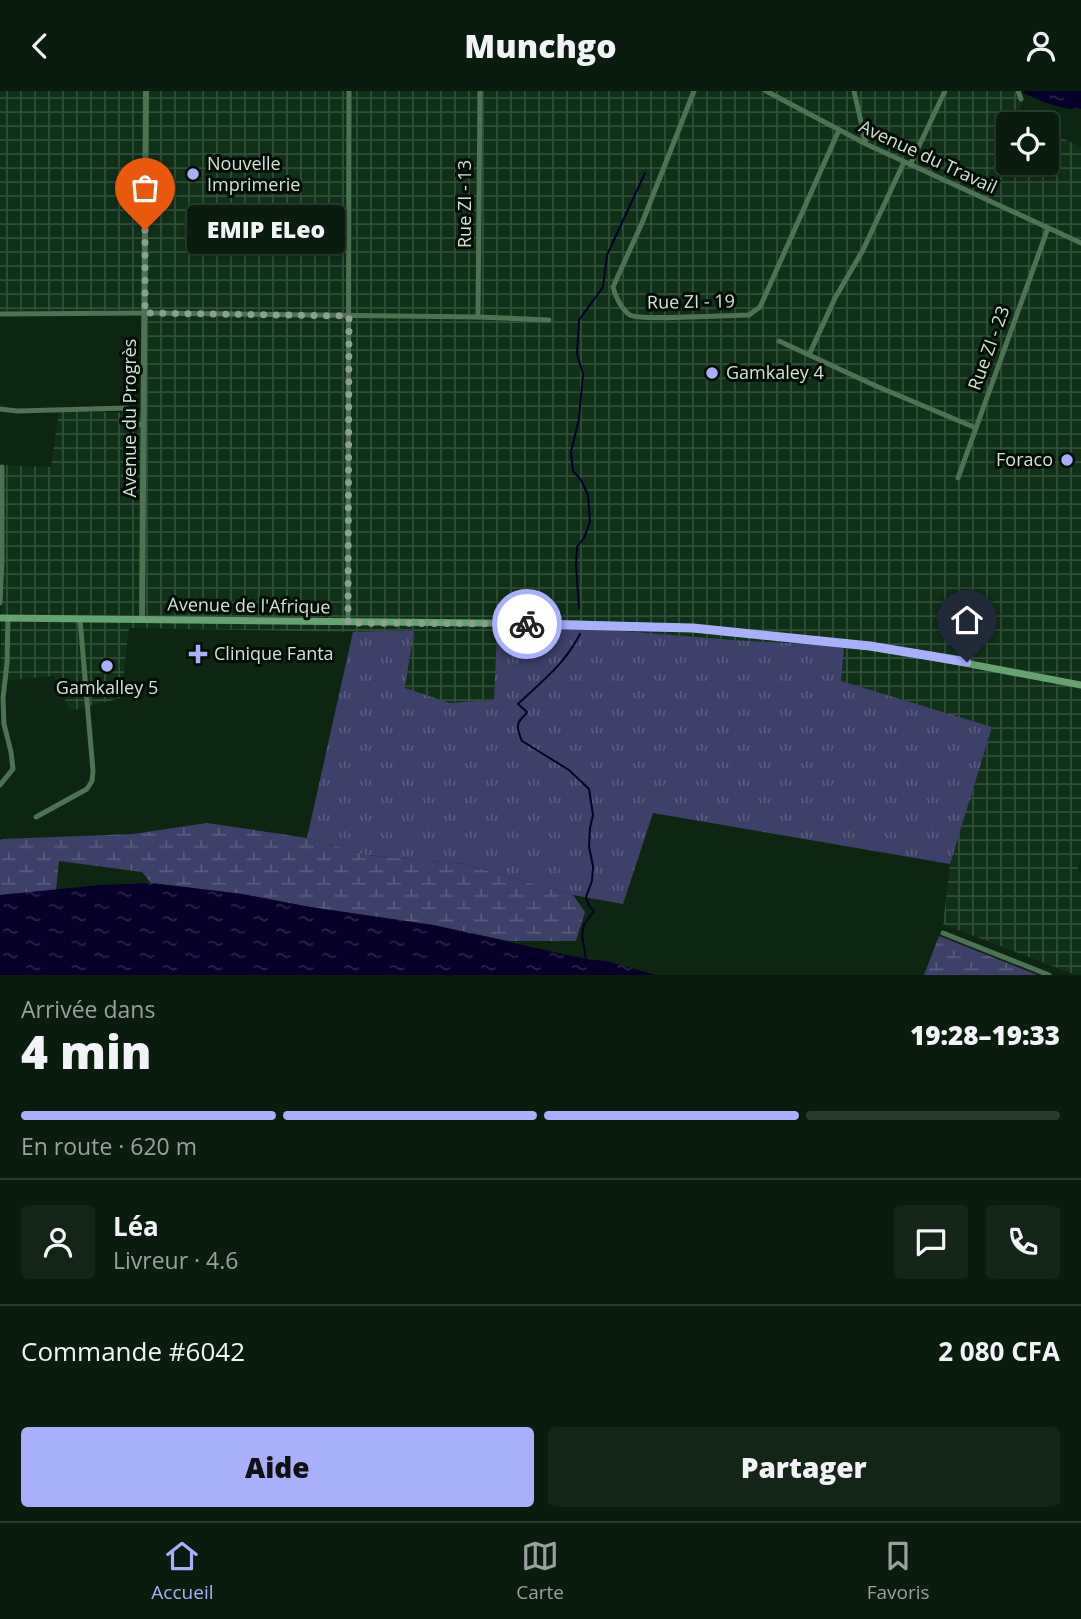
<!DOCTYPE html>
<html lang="fr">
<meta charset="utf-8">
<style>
body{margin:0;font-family:"Open Sans",sans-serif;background:#122517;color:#f1f3f6;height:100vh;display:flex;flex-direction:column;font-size:26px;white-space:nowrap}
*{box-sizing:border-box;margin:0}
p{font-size:23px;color:#99a19e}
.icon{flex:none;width:38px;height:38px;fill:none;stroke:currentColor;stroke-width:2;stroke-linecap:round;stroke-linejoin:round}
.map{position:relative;height:884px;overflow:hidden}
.panel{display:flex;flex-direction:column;background:#091c0e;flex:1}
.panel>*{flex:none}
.fabs{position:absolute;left:996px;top:21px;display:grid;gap:14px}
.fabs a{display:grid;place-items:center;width:63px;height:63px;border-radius:7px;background:#091c0e;box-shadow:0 4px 10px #0003,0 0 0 2px #293a2e;font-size:35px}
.pin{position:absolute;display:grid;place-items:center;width:60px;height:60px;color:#fff;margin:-72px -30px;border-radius:50% 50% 50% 0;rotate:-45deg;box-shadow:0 0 7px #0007}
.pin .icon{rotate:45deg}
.courier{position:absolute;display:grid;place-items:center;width:70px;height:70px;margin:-35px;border:5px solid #a8b0fc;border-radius:50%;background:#fff;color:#222;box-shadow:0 2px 9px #0007}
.bubble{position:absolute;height:49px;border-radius:7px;background:#091c0e;box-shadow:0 4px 10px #0003,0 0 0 2px #293a2e;font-size:23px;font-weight:800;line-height:49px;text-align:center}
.overview em{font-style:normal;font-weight:800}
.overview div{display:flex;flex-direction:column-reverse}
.overview{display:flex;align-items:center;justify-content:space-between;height:119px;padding:0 21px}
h1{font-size:46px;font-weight:800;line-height:52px}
.bar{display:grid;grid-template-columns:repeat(4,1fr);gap:10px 7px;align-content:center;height:84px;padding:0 21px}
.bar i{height:9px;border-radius:5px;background:#293a2e}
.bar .current{background:#a8b0fc}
.bar p{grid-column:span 4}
.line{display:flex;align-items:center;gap:18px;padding:0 21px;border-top:2px solid #293a2e}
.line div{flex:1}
.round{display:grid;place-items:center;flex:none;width:74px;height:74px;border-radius:7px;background:#122517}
.cta{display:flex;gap:14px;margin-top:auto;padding:14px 21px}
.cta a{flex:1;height:80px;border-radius:7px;background:#a8b0fc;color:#111;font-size:28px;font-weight:800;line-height:80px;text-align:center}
.cta a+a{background:#122517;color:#f1f3f6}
header{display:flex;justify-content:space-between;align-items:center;height:91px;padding:0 21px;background:#091c0e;font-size:32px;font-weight:800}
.menu{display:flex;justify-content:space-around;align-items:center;height:98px;border-top:2px solid #293a2e;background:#091c0e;font-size:19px;color:#99a19e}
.menu a{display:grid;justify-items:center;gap:4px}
.menu .current{color:#a8b0fc}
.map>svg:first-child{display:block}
</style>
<header><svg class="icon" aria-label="back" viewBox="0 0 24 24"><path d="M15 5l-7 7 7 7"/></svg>Munchgo<svg class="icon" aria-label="person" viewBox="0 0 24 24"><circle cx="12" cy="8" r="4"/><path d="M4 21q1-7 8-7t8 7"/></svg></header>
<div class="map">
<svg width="1081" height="884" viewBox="0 0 1081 884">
<defs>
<pattern id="industrial-grid" width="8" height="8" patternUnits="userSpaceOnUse" patternTransform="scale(1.75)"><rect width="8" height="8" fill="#0f3118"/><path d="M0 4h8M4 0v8" fill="none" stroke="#314f39"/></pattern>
<pattern id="grass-tufts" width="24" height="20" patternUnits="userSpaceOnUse" patternTransform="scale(1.75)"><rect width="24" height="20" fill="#3d4169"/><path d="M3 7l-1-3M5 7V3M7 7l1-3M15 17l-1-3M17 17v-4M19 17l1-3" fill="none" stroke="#585c7e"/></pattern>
<pattern id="wetland-marsh" width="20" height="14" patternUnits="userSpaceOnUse" patternTransform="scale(1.75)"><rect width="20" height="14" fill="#3d4169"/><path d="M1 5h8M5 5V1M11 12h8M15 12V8" fill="none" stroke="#585c7e"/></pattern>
<pattern id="water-ripples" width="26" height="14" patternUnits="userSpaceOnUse" patternTransform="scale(1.75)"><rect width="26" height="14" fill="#07002b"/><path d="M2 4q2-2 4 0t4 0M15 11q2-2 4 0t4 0" fill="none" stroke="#2a2549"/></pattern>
</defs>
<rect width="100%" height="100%" fill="#0c2612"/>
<path fill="url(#industrial-grid)" d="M0,0h1013l11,8 -7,18 14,7h-23v39h38l1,-32 34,16v707l-3,17 3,2v102h-5l-133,-51 7,-60 42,-137 -152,-46 4,-35 -110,-6 -134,-11h-103l-3,71 -44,3 -45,-14 9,-59 -61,2 -224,-4 -8,70 -51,13 -16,-35 -50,5 -4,6 4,-222 47,2 8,-56 83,2 2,-103 -144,1z"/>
<path fill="url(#grass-tufts)" d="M497,538h103l133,11 111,6 -3,35 151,46 -42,137 -297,-51 -30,91 -50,-9 -109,-31 -98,-9 -59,-17 46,-206 61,-2 -9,58 45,15 44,-3z"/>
<path fill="url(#wetland-marsh)" d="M207,732l100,15 59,17 98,9 109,31 12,17 -9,29h-67l-76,-16 -123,-18 -68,-13 -91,-11 -9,-11 -83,-11 -3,29 -56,5v-55l2,-1 131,-5z
M939,845l91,36 7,3h-113z"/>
<path fill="url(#water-ripples)" d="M1023,0h58v18c-20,1 -40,-8 -58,-16z
M151,792l91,11 68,13 123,18 153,34 20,2 50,14h-656v-80l100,-10z"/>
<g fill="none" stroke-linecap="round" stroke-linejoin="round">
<path stroke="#07002b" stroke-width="2" d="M579,517l-3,-43 1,-18 7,-9 6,-16 -2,-27 -7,-15 -8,-9 -2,-19 8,-33 4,-45 -6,-20 2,-34 24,-33 4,-32 38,-82
M580,543c-15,30 -39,48 -62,70l9,8c-1,3 -4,4 -6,7 -6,6 -2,15 1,22l47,29 20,19 4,26 -3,13 -1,19 4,19 -1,15 -6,16 3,9 5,5 -10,14 -2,10 4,25"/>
<path stroke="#4d7353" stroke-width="5" d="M694,0l-52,132 -29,64c2,9 9,23 17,28 9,6 102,0 119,0l11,-8 79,-177
M766,0l100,53 215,99
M854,0l12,53
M1018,0l3,8
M910,74l35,-74
M0,223l145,-1 333,4 71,3
M478,226l2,-226
M779,250l97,45 100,42
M809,264l26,-57 28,-48 41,-88
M0,318l17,2 110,-3 7,7 1,9 8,1
M958,387l90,-250
M0,512l2,-42v-94
M348,532l1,-532
M0,694l13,-16 -2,-17 -7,-28 -1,-26 4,-35 1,-45
M36,726l51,-28 5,-8 1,-10 -13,-152
M943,842l106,42"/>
<path stroke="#4d7353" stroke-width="6" d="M142,529l4,-529"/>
<path stroke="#64a270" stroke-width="7" d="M0,527l578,6 115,4 198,21 190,36"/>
</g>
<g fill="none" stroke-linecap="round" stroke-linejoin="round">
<path stroke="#8ca090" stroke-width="7" stroke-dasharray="0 12.6" d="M145,139v83l204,3 -1,307 179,1"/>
<path stroke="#a8b0fc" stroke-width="9" d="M527,533l166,4 177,18 97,16"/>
</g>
<g fill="#a8b0fc" stroke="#030c05" stroke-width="2.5">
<circle cx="193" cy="83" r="7"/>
<circle cx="712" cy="282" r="7"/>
<circle cx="1067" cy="369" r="7"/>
<path d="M194.5 552.5h7v7h7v7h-7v7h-7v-7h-7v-7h7z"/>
<circle cx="107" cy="575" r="7"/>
</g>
<g text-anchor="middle" stroke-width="6" stroke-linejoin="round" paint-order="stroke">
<g font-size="18" fill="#d1e1d4" stroke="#030c05">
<text transform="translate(928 66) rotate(25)" y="6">Avenue du Travail</text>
<text transform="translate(465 113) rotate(-90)" y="6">Rue ZI - 13</text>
<text transform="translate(691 211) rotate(-1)" y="6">Rue ZI - 19</text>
<text transform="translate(989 257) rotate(-70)" y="6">Rue ZI - 23</text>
<text transform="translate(130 327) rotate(-90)" y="6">Avenue du Progrès</text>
<text transform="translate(249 515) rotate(1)" y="6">Avenue de l'Afrique</text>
</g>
<g font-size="18" fill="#d1e1d4" stroke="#030c05" text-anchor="start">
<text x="207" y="79">Nouvelle<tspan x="207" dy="21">Imprimerie</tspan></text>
<text x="726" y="288">Gamkaley 4</text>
<text x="1053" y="375" text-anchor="end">Foraco</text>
<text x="214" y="569">Clinique Fanta</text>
<text x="107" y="603" text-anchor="middle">Gamkalley 5</text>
</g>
</g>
</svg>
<div class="fabs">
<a><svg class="icon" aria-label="locate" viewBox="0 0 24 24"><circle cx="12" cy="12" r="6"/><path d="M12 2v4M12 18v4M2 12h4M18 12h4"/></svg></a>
</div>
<div class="pin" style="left:145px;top:139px;background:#ea580c"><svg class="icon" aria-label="bag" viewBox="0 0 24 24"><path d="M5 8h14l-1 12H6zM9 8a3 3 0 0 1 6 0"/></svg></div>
<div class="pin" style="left:967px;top:571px;background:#1f2937"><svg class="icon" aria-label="home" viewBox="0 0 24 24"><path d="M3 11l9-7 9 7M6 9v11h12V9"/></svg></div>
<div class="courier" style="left:527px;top:533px"><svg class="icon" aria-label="bike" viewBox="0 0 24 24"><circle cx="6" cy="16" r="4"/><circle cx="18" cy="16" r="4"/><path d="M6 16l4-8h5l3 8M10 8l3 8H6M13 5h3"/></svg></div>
<div class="bubble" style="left:187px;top:114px;width:158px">EMIP ELeo</div>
</div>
<section class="panel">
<div class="overview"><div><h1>4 min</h1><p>Arrivée dans</p></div><em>19:28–19:33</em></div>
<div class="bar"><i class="current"></i><i class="current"></i><i class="current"></i><i></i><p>En route · 620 m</p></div>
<div class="line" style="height:126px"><a class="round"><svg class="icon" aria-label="person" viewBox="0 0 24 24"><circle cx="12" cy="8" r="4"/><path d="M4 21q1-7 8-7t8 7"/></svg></a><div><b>Léa</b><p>Livreur · 4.6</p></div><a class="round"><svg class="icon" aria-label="chat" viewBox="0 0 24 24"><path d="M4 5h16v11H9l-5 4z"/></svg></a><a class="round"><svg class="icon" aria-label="phone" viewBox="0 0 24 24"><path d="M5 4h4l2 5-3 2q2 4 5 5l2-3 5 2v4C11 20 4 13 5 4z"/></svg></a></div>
<div class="line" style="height:91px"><div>Commande #6042</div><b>2 080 CFA</b></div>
<div class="cta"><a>Aide</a><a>Partager</a></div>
</section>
<nav class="menu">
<a class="current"><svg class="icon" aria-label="home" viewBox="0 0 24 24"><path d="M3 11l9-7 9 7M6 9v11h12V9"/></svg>Accueil</a>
<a><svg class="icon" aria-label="map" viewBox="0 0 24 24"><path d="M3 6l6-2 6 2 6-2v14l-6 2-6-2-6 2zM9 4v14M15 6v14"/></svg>Carte</a>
<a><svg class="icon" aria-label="saved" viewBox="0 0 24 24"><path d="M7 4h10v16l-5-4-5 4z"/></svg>Favoris</a>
</nav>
